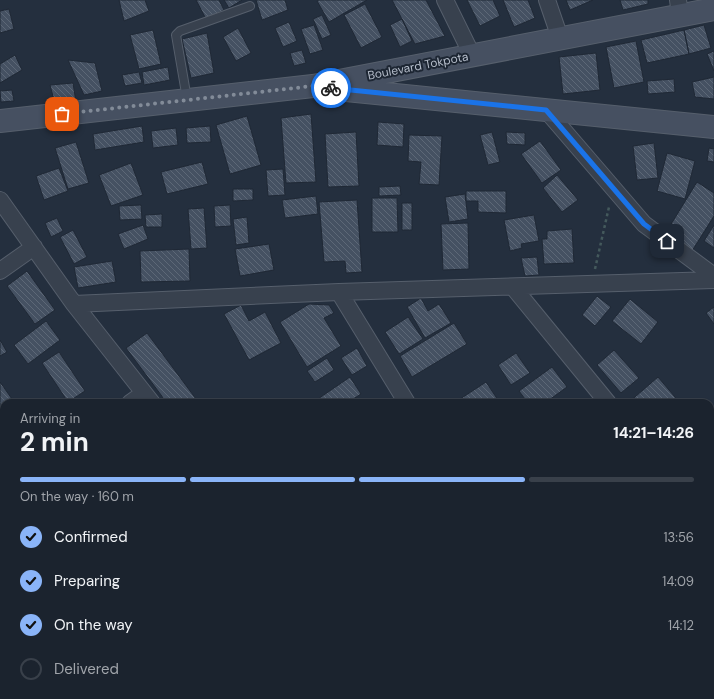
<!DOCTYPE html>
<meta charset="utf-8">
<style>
body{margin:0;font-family:"DM Sans",sans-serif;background:#242b36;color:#f1f3f6;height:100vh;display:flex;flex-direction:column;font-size:15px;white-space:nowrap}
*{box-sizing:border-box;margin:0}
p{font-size:13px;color:#a0a4aa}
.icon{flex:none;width:22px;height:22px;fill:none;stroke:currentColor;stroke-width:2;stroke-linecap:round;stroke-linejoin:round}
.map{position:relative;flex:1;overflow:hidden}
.details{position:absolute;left:0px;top:399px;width:714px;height:300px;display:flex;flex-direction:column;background:#1b232e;border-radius:12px 12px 0 0;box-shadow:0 1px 3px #0004,0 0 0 1px #39404a}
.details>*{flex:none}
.pin{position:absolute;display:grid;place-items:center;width:34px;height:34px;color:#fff;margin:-17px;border-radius:8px;box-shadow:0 2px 6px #0006}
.courier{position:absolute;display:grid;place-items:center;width:40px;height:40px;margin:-20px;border:3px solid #1a73e8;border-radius:50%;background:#fff;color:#222;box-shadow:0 1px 5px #0007}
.overview em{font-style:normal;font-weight:700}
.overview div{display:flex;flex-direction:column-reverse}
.overview{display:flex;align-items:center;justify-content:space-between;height:68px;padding:0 20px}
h1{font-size:26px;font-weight:700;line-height:30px}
.bar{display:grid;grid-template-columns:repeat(4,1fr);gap:6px 4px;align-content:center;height:48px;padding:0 20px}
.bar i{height:5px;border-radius:3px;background:#39404a}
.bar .active{background:#8ab4f8}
.bar p{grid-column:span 4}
ol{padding:0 20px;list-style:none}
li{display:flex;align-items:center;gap:12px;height:44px}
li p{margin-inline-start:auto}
li .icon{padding:4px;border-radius:50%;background:#8ab4f8;color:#111;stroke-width:4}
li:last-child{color:#a0a4aa}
li i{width:22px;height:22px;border:2px solid #39404a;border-radius:50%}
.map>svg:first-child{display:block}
</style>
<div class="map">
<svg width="714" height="699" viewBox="0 0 714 699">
<defs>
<pattern id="building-back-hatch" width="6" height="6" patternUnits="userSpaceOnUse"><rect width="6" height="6" fill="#455162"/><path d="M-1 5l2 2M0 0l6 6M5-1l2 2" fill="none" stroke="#5d6877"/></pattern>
</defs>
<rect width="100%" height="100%" fill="#242f3e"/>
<path fill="url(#building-back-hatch)" stroke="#1f2835" d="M119,0h26l4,11 -25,10z
M196,0h23l5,10 -18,9z
M224,0h18l-13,8z
M256,0h29l3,10 -26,10z
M319,0h48l-38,22 -12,-21z
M392,0h34l19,36 -30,8z
M467,0h26l7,16 -20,10z
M503,0h25l7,18 -21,9z
M566,0h27l-23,10z
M620,0h28v4l-25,6z
M365,4l17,33 -21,11 -17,-33z
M9,9l5,20 -14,4v-22z
M322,15l9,20 -9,4 -9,-20z
M402,19l10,22 -12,6 -10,-22z
M289,22l8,19 -14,6 -8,-19z
M314,25l9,25 -13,4 -9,-25z
M704,25l7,23 -22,6 -5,-24z
M238,28l13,25 -15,8 -13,-24z
M153,30l8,34 -22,5 -9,-34z
M684,30l5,24 -42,9 -6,-23z
M207,33l7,40 -23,5 -9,-39z
M636,41l8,41 -30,6 -8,-41z
M302,50l4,13 -12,3 -4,-13z
M714,51v20l-7,-17z
M596,53l4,37 -37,4 -4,-37z
M15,55l7,15 -22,13v-19z
M68,60l27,3 7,28 -18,4z
M168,67l2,13 -26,5 -2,-13z
M139,72l3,11 -17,3 -3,-11z
M714,77v22l-19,-2 -3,-15z
M674,79l1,13 -27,2 -1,-13z
M73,83l3,19 -21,2 -5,-19z
M12,90l2,11 -13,1 -1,-11z
M311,114l5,68 -30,1 -5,-65z
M247,116l14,49 -31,9 -14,-49z
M378,122l26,2 -1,23 -26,-2z
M142,126l2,16 -49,8 -2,-16z
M210,126l1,16 -24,1 -1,-15z
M176,128l2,17 -25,3 -2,-17z
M356,132l3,54 -31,1 -3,-53z
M492,132l8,30 -12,3 -8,-30z
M506,132l19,1v12l-18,-1z
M409,135l33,1 -3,49 -20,-1 2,-22 -13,-1z
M540,141l21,29 -19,13 -21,-29z
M76,142l13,41 -21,6 -13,-41z
M654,143l4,35 -21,2 -4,-34z
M709,148l5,1v13l-7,-1z
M667,153l28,8 -10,38 -28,-8z
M202,162l6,22 -41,10 -6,-22z
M131,163l12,32 -32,11 -12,-31z
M59,168l9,23 -24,9 -8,-24z
M283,169l2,26 -17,1 -2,-26z
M557,175l21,25 -16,12 -19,-24z
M697,182l17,11v23l-22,35 -27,-17z
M400,186l1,9 -22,1v-9z
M233,189h20v11l-20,1z
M466,191h40v22l-28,-1v-11h-12z
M465,194l3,25 -19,3 -4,-25z
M316,196l2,18 -33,4 -3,-18z
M372,198h25l1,34h-26z
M357,200l5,72 -16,1 -1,-12 -21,1 -5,-60z
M402,203h10v27h-10z
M141,205l1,14 -22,1 -1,-14z
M230,205l1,21 -16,1 -1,-21z
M204,208l3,40 -16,1 -3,-40z
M162,214v13h-16l-1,-12z
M534,215l5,26 -18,3 1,4 -12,3 -6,-31z
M247,217l2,26 -13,2 -3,-26z
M57,218l6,13 -12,6 -6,-14z
M468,223l1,46 -26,1 -2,-46z
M143,225l5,14 -24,10 -6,-15z
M714,225v23l-10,-7z
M572,229l2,34 -30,1 -2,-25h5v-8z
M73,230l14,27 -13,7 -14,-27z
M269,244l5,26 -34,6 -5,-27z
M189,249l1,32 -49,1 -1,-31z
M537,257l2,18 -14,1 -4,-18z
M112,261l4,21 -38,6 -4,-21z
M27,271l28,39 -20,14 -28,-38z
M597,296l14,11 -16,19 -13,-11z
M421,298l7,13 11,-7 12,19 -26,15 -18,-31z
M630,299l28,23 -17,22 -29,-23z
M309,304l20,1 5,8 -10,5 17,28 -34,21 -27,-45z
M241,305l8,16 16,-9 16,31 -32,17 -25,-46z
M714,307v17l-8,-11z
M408,317l15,22 -24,15 -14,-22z
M46,321l14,19 -32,24 -14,-19z
M454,323l13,21 -55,33 -12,-21z
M147,333l52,70h-32l-41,-55z
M0,340l7,12 -7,4z
M357,348l10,18 -15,9 -11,-17z
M614,350l25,28 -18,15 -24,-28z
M59,352l26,39 -17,11 -26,-39z
M516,353l14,20 -19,12 -13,-20z
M327,358l7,12 -19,12 -8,-11z
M552,367l15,20 -22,16h-17l-9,-12z
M350,377l11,17 -14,9h-35z
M658,377l22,26h-52z
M0,382l12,17 -3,4h-5v39l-4,-6z
M486,382l14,21h-41l-2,-2z
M710,438l4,5v7l-4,3z
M0,452l4,6v10l-4,3z
M714,484v29l-4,-5v-22z
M714,531v20l-4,-5v-12z
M4,555v28l-4,3v-28z
M714,556v21l-4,-5v-13z
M710,579l4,6v14l-4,3z
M2,593l2,3v29l-4,3v-33z
M5,695h16l3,4h-24z
M170,695h6l2,4h-17z
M245,695h9l5,4h-18z
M332,695h12l3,4h-21z
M445,695h22l-5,4h-14z
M541,695h40l2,3 -2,1h-44z
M611,695h21l-6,4h-12z"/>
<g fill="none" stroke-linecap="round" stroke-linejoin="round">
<defs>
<path id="lane" d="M187,99l-11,-64 4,-4 70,-25"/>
<path id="street" d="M445,0l27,55
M547,0l13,38
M678,0l2,14
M546,110l98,114 70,52
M0,200l74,104 78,99
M0,271l34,-24
M513,287l95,116
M339,292l68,111
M74,304l265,-12 375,-12
M130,403l14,-10
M710,470l4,-3
M0,497l4,-3
M0,668l4,-2
M710,684l4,-3
M140,695l2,4
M365,695l3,4
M590,695l3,4
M690,699l5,-4"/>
<path id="secondary" d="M336,89l378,38
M0,121l313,-35 401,-77"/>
</defs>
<use href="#lane" stroke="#565f6c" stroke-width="10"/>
<use href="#street" stroke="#565f6c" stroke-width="18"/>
<use href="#secondary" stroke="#565f6c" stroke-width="24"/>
<path stroke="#44595c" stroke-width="2.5" stroke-dasharray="3 3" stroke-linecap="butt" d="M595,269l14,-62"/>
<use href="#lane" stroke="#38414e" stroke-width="8"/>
<use href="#street" stroke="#38414e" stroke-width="16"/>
<use href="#secondary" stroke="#465061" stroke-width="22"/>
</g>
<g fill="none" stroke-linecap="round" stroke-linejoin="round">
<path stroke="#828b98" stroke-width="4" stroke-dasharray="0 7.2" d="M62,114l251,-28 18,2"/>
<path stroke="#1a73e8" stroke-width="5" d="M331,88l215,22 98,114 23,17"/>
</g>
<g text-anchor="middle" stroke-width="4" stroke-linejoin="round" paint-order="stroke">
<g font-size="12" fill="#b4bcc9" stroke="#1d2633">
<text transform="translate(418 66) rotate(-11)" y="4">Boulevard Tokpota</text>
</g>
</g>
</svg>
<div class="pin" style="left:62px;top:114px;background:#ea580c"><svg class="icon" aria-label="bag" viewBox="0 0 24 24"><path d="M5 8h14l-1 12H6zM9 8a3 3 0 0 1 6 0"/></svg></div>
<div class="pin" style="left:667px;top:241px;background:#1f2937"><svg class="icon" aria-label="home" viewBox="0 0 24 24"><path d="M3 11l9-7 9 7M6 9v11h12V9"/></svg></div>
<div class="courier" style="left:331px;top:88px"><svg class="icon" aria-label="bike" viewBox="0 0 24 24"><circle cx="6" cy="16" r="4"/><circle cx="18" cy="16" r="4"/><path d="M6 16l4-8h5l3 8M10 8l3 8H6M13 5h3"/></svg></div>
<section class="details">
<div class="overview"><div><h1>2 min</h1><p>Arriving in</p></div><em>14:21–14:26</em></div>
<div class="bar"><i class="active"></i><i class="active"></i><i class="active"></i><i></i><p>On the way · 160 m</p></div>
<ol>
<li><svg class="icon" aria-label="check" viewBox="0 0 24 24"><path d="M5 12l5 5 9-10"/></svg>Confirmed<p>13:56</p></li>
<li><svg class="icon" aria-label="check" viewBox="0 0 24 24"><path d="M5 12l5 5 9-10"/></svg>Preparing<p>14:09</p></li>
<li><svg class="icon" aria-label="check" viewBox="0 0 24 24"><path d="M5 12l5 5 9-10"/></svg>On the way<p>14:12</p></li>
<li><i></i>Delivered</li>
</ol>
</section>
</div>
